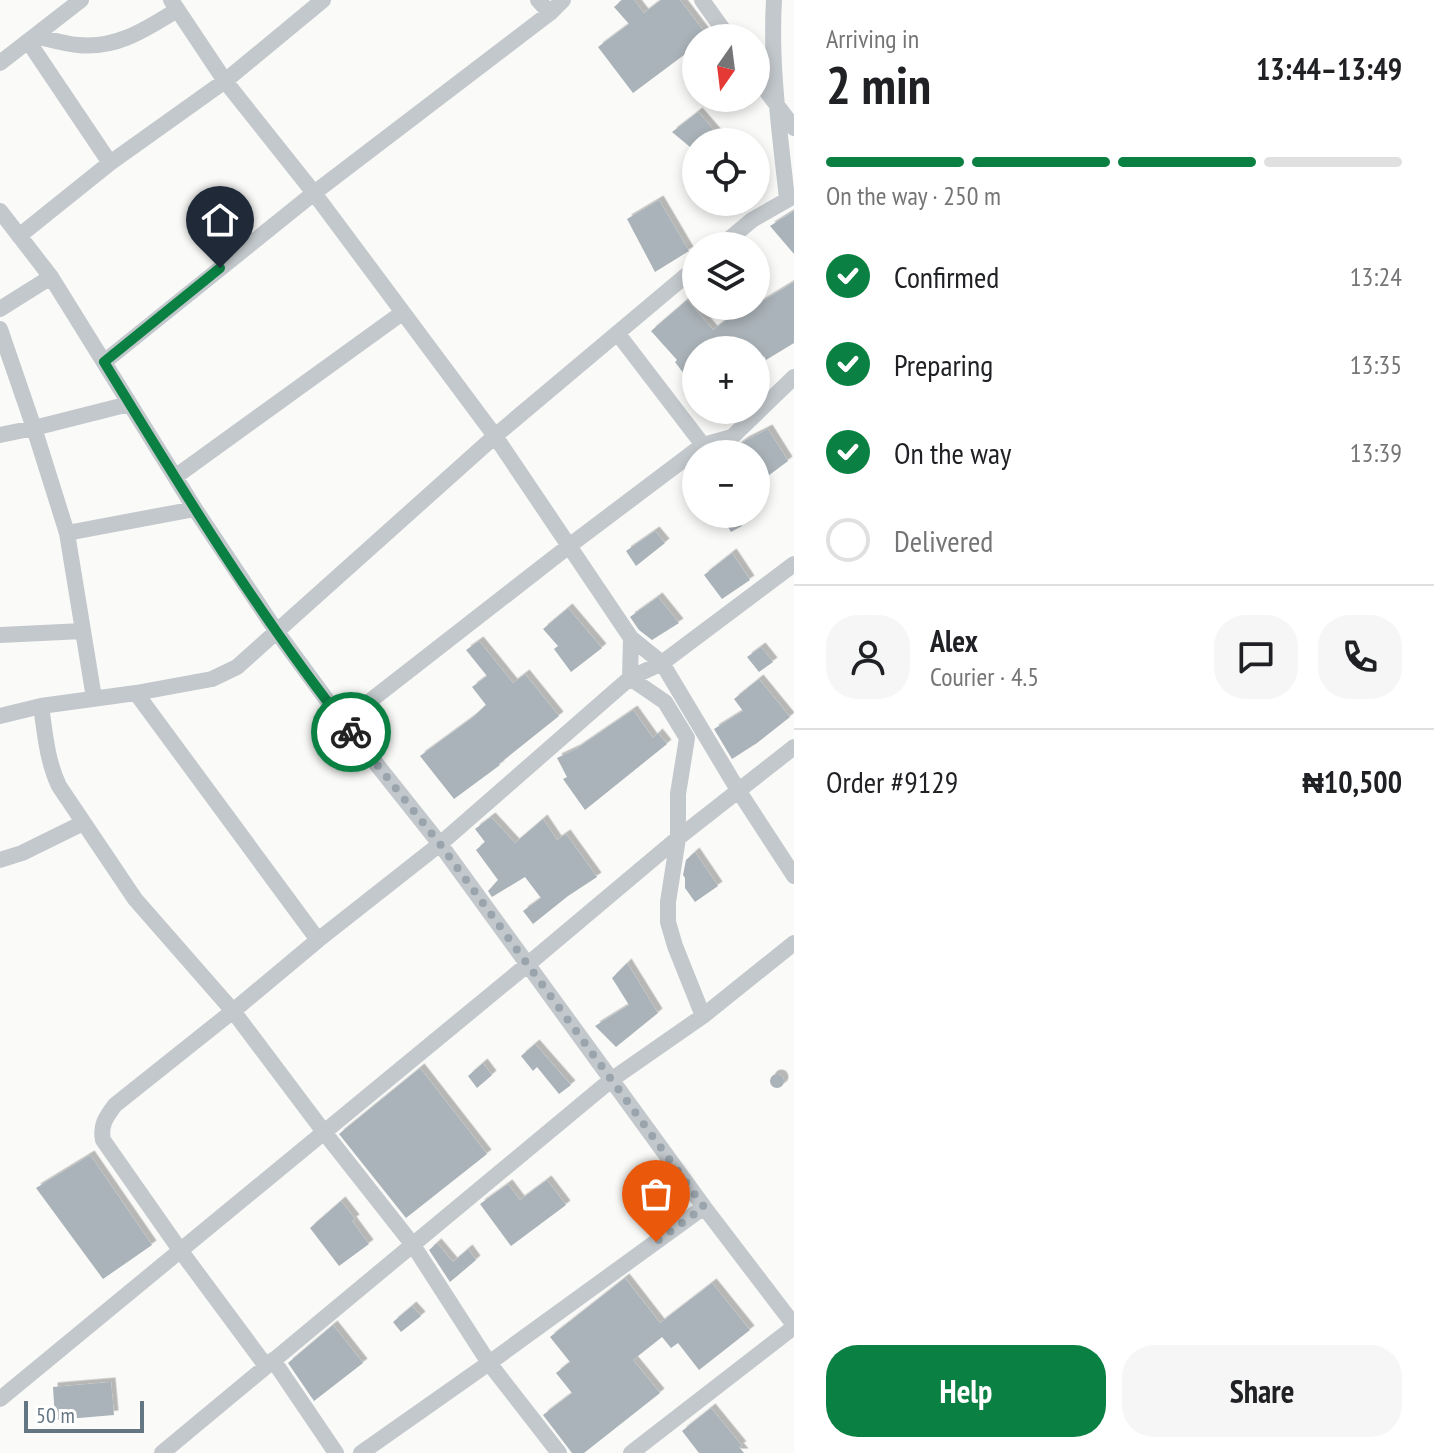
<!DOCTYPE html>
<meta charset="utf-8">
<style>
body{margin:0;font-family:"PT Sans Narrow",sans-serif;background:#f6f6f6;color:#202124;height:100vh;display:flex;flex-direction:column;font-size:30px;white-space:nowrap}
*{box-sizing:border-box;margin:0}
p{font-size:26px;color:#757577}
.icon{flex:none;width:44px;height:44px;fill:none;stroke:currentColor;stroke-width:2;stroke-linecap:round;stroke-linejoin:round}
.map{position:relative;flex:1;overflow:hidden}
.details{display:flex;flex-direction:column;background:#fff;width:640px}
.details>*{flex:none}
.needle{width:52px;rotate:194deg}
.controls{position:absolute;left:682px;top:24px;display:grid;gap:16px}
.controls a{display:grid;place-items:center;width:88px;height:88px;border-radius:50%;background:#fff;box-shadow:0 4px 12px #0003;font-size:40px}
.scale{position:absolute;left:24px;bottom:20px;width:120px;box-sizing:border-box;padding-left:8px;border:4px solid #657683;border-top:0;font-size:22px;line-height:28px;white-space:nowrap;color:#657683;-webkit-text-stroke:6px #fff;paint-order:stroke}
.pin{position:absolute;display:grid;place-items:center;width:68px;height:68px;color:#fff;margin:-82px -34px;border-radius:50% 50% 50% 0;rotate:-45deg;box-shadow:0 0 8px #0007}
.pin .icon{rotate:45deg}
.courier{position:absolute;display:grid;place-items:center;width:80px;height:80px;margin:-40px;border:6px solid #0b8043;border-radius:50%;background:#fff;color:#222;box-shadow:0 2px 10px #0007}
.overview em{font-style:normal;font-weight:800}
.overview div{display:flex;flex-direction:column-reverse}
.overview{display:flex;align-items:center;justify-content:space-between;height:136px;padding:0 32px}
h1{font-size:52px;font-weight:800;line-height:60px}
.bar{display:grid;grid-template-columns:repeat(4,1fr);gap:12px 8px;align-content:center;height:96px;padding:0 32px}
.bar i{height:10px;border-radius:6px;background:#e0e0e0}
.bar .current{background:#0b8043}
.bar p{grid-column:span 4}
.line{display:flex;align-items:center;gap:20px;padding:0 32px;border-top:2px solid #e0e0e0}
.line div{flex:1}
.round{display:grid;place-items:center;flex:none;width:84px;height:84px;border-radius:32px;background:#f6f6f6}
ol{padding:0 32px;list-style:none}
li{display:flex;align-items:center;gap:24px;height:88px}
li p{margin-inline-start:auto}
li .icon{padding:8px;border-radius:50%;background:#0b8043;color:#fff;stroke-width:4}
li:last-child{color:#757577}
li i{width:44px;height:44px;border:4px solid #e0e0e0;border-radius:50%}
.primary-button{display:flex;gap:16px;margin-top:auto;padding:16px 32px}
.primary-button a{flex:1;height:92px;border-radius:32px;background:#0b8043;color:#fff;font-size:32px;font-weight:800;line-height:92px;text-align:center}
.primary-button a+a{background:#f6f6f6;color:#202124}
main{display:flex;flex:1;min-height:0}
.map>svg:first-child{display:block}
</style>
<main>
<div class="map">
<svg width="794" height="1453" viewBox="0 0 794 1453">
<defs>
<filter id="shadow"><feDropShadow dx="4.5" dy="-4.5" stdDeviation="0" flood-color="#0004"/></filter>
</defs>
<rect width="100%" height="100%" fill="#fafaf8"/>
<path fill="#aab3b9" filter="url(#shadow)" d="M622,0h12l10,13 17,-13h19l29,38h-13v8l-63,47 -35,-46 31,-23 -15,-17z
M698,112l20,23 -6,7h-16v10l-24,-20z
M659,200l30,51 -34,21 -28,-53z
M794,211v43l-24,-28z
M794,282v61l-28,17 -2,-4 -8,8v-14h-60v40l-21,-28 2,-2 -26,-29 36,-31 26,30 17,-13 2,3z
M768,429l20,32 -32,24v-31h-44l24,-7 8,-6z
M720,514h15l7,12 -11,6z
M655,531l10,12 -29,23 -10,-15z
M732,553l18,27 -28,19 -18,-24z
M658,597l21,26 -27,17 -13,-10 -9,-13z
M568,608l34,40 -31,24 -17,-23 4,-3 -15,-17z
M479,641l34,42 12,-9 34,42 -60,48 1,1 -46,34 -34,-43 52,-38 14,-13 -14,-18 15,-11 -21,-26z
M761,647l12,15 -14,10 -12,-15z
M759,679l31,38 -33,26 -25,16 -18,-30 29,-18 -9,-12z
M633,710l20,28 5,-5 9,11 -82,66 -22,-31 4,-2 -10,-19 19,-9z
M491,817l24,26 28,-24 14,21 9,-6 31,43 -29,19 -35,28 -10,-13 18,-13 -16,-21 -33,20 -4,-6 10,-11 -22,-30 9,-8 -10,-13z
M695,852l23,34 -23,16 -10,-14v-10l-2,-3 3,-15z
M627,963l31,50 -42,34 -21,-21 34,-21 -17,-27z
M535,1044l36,41 -12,9 -22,-27 -4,4 -12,-15z
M483,1063l9,12 -15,13 -9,-12z
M420,1068l67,86 -81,64 -67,-84z
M770 1081a7 7 0 1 1 14 0a7 7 0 1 1-14 0Z
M90,1155l62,90 -49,34 -67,-91z
M547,1180l19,25 -55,41 -31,-42 28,-20 12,16z
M341,1201l14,18 -3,2 17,23 -30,22 -29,-38z
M437,1243l16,19 15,-13 8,11 -26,22 -21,-32z
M625,1278l35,45 52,-40 38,47 -51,40 -21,-27 -7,5 -9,-11 -29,23 27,33 -76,60h-12l-29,-38 29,-22 -16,-20 14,-11 -20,-25z
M412,1306l9,10 -20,16 -8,-10z
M333,1325l30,38 -49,38 -26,-38z
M111,1382l3,33 -59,5 -2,-33z
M711,1408l31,38 -3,1 5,6h-45l-17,-22z"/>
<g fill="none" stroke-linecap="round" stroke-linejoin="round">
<path stroke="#c3c8cc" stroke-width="16" d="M171,0l54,81 89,112 181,243 136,202 31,25 76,127 56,86
M538,0l12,13
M702,0l27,38
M774,0c-4,66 6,133 13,199
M35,36c14,3 29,8 43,9 39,4 68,-16 99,-35
M28,41l82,122
M0,63l81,-63
M756,77l38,51
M0,211l51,66 144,232 82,123 66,90 97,122 264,363 90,118
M19,236l91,-73 115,-82 98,-81
M721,246l31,-26 42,-24
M0,309l51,-32
M0,329l34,99 33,105 27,165
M618,334l85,111
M104,362l210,-169 236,-180 13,-13
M0,435l34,-7 95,-24
M175,477l227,-164
M67,533l128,-24
M0,635l83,-4
M631,638l-1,40 35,24 22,36 -9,56v44l-10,64v20l7,24 28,70
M136,693l182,247
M41,706c4,27 6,55 18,80l76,113 98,112 91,121 89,113 76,118 70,90
M0,716l41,-10 95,-13 76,-14 25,-12 258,-231 201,-169
M343,722l226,-176 134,-101 29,-8 62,-60
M0,860l22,-7 61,-30
M273,1360l63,93
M266,1366l-86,-116 -77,-110c-3,-15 3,-23 12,-35l118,-94 85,-71 122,-96 190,-166 32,-15 132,-99
M0,1399l527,-434 151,-127 116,-91
M162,1453l449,-373 92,-64 91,-73
M361,1453l128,-90 215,-156
M631,1453l163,-126"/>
</g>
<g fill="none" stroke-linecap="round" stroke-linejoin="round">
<path stroke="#99a4ac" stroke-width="8" stroke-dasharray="0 14.4" d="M351,732l89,112 264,363 -48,35"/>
<path stroke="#0b8043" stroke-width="10" d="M220,268l-116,94c77,126 155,254 247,370"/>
</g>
</svg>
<div class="controls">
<a><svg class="needle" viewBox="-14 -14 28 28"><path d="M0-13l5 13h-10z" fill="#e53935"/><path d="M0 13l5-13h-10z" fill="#757577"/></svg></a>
<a><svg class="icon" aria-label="locate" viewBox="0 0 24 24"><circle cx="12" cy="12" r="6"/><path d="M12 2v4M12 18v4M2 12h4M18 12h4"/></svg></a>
<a><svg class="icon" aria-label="layers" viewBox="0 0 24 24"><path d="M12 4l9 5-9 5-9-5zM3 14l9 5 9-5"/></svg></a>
<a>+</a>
<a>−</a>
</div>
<div class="scale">50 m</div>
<div class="pin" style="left:656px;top:1242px;background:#ea580c"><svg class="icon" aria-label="bag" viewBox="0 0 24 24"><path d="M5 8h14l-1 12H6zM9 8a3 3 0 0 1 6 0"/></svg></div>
<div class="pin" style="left:220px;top:268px;background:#1f2937"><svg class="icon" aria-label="home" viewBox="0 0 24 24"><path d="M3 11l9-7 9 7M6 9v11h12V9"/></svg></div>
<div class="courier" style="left:351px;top:732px"><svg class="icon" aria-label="bike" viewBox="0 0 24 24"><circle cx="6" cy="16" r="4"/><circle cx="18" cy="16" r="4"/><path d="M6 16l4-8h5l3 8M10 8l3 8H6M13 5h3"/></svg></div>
</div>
<section class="details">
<div class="overview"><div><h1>2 min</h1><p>Arriving in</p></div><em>13:44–13:49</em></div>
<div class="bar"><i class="current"></i><i class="current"></i><i class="current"></i><i></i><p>On the way · 250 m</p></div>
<ol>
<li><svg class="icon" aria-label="check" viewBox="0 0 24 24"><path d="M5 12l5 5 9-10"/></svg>Confirmed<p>13:24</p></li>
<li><svg class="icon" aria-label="check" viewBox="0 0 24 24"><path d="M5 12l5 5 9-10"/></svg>Preparing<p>13:35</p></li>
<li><svg class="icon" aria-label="check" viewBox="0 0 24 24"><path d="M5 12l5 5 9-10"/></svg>On the way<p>13:39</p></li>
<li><i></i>Delivered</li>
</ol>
<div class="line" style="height:144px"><a class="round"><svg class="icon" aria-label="person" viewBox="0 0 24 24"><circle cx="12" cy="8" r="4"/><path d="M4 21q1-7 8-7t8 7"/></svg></a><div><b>Alex</b><p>Courier · 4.5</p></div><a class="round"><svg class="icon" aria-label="chat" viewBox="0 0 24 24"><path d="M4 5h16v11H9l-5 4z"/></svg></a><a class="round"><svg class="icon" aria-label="phone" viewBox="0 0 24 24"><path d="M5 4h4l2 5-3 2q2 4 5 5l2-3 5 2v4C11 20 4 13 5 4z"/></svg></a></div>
<div class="line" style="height:104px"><div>Order #9129</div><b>₦10,500</b></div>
<div class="primary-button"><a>Help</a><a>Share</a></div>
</section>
</main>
